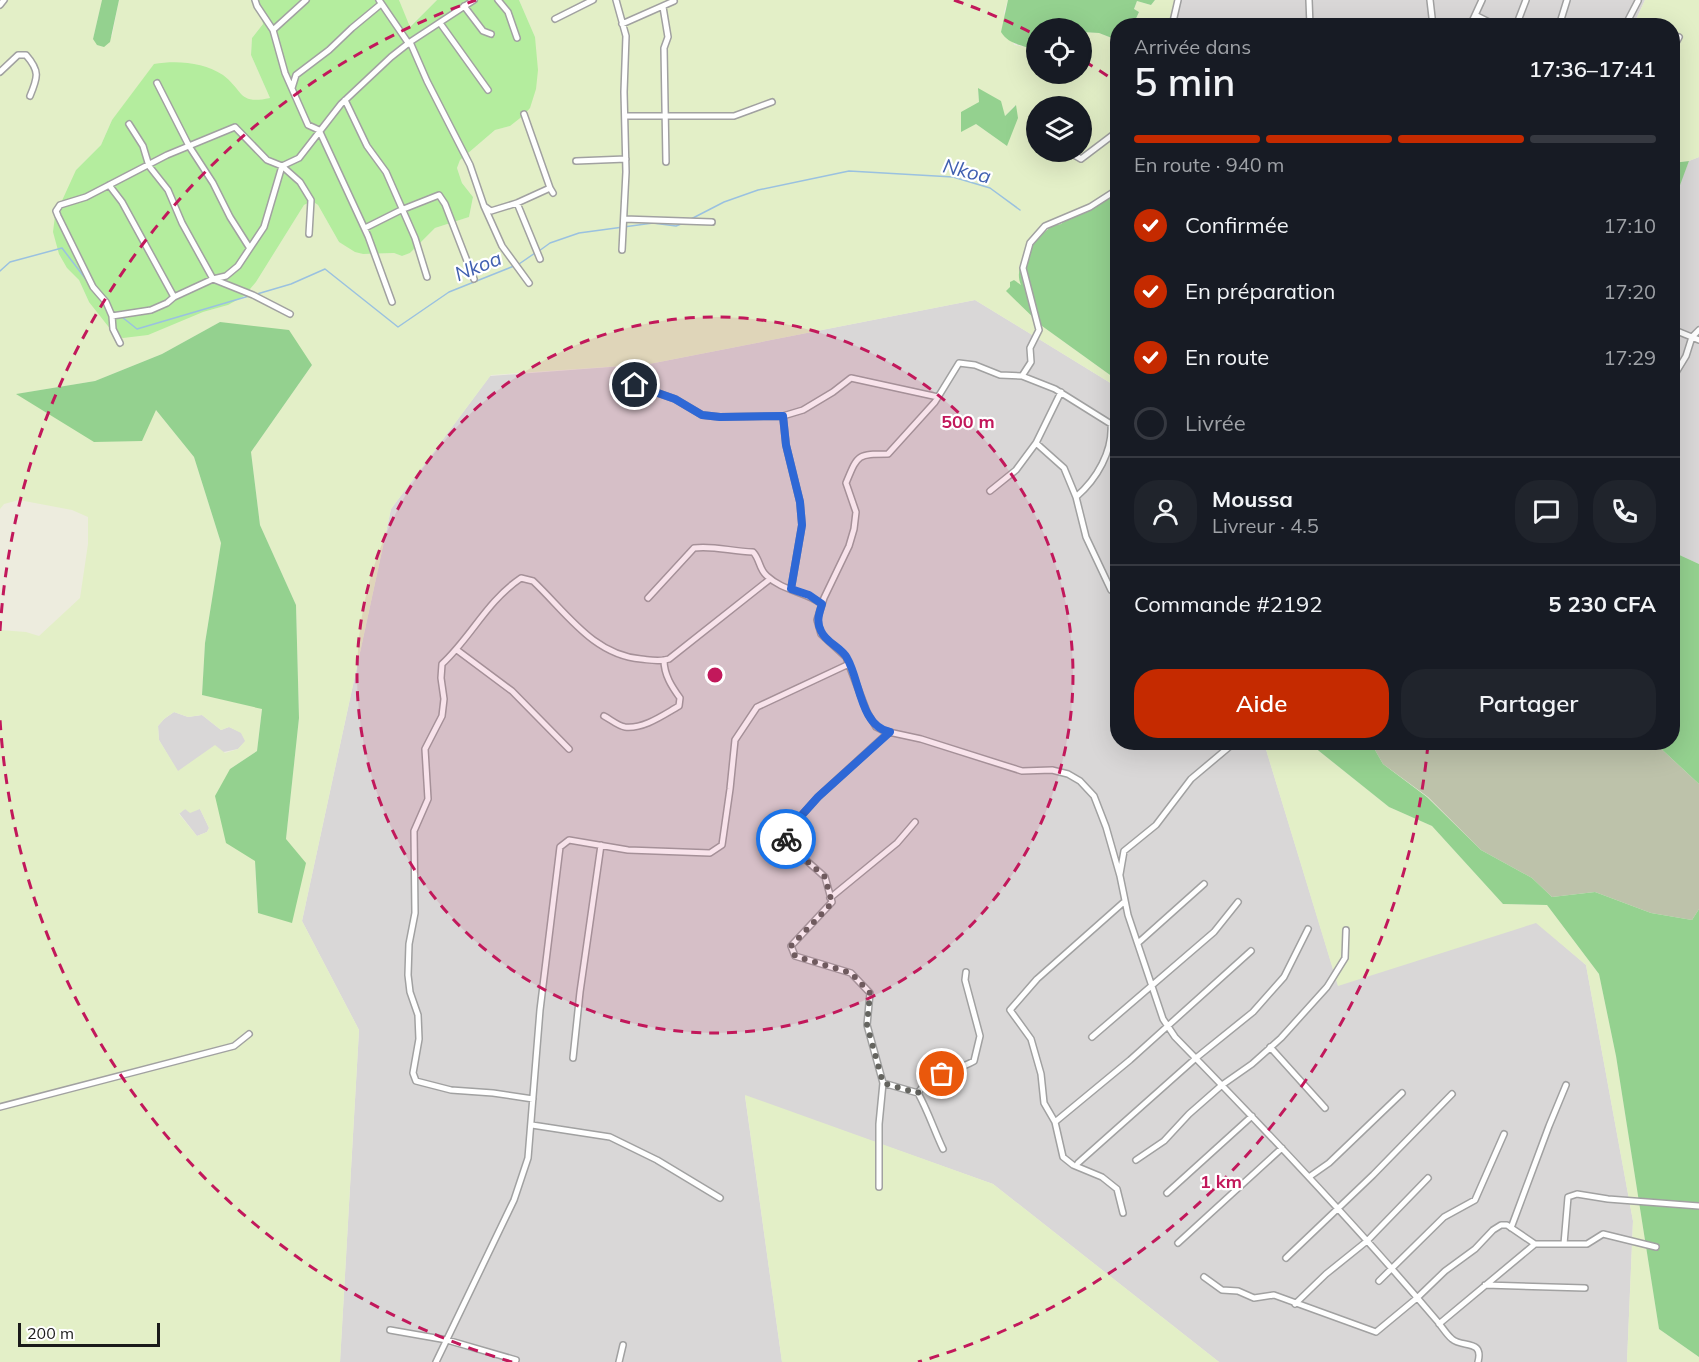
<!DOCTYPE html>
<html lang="fr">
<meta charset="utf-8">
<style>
body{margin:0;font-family:Mulish,sans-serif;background:#20242c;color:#f1f3f6;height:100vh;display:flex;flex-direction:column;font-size:22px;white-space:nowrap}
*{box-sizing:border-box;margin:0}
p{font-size:20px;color:#9ea1a6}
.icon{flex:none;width:33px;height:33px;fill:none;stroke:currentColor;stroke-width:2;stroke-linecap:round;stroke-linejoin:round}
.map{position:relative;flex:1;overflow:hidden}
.side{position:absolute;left:1110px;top:18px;width:570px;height:732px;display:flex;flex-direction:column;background:#171b24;border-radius:24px;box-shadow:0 6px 24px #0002}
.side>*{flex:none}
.fabs{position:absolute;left:1026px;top:18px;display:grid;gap:12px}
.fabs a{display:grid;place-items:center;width:66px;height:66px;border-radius:50%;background:#171b24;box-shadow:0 6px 24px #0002;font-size:30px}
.scale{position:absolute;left:18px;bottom:15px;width:142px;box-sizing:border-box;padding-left:6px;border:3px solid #1a1a1a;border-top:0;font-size:16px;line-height:21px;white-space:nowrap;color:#1a1a1a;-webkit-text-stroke:4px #fff;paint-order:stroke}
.pin{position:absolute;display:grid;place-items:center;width:51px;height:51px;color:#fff;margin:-26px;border:3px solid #fff;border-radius:50%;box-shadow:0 2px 6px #0007}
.courier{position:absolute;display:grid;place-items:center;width:60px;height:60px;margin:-30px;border:4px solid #1a73e8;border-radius:50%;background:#fff;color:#222;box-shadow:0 2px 8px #0007}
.overview em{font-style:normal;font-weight:600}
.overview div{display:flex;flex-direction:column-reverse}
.overview{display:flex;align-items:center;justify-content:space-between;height:102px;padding:0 24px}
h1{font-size:39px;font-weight:600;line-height:45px}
.bar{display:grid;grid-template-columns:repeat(4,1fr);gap:9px 6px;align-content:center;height:72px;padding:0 24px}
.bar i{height:8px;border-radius:4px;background:#363941}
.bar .on{background:#c52a00}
.bar p{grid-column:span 4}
.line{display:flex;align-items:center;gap:15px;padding:0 24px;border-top:2px solid #363941}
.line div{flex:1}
.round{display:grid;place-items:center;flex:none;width:63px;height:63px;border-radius:24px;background:#20242c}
ol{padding:0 24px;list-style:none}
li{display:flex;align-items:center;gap:18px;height:66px}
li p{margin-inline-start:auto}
li .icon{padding:6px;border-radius:50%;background:#c52a00;color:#fff;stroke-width:4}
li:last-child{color:#9ea1a6}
li i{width:33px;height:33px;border:3px solid #363941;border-radius:50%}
.action{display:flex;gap:12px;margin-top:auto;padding:12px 24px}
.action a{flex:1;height:69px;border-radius:24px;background:#c52a00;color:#fff;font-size:24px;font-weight:600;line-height:69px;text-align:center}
.action a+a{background:#20242c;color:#f1f3f6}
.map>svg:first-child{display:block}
</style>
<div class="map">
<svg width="1699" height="1362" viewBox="0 0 1699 1362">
<rect width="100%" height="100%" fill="#edecde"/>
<path fill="#d9d7d7" d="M1177,0h468l-12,25 -461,1z
M1699,157v407l-26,-12 -1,-348 17,-43z
M975,300l142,87 1,355 146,1 74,242 198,-63 50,43 47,256 -6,141h-408l-226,-178 -248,-88 37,266h-442l19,-332 -57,-109 89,-412 99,-133 159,-12z
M174,712l14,5 14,-2 19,15 8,-3 12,5 5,9 -8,8 -39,8 -21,15 -19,-32 -1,-14 6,-7z
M185,809h15l9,19 -2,4 -10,4 -18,-23z"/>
<path fill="#bdc2aa" d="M1371,743h284l44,41v125l-7,11 -41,-7 -56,-21 -43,5 -20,-19 -51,-28 -53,-53 -45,-33z"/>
<path fill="#e3efc7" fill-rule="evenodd" d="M0,0h102l-9,39 19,-3 7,-36h138l6,24 -11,14 -1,17 19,43 -16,4 -8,-3 -24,-24 -110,45 -11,25 -25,25 -9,98 12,12 10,22 114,10 25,-7 28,-23 48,-77 8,-4 6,4 21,37 24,12 31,-1 8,3 8,-3 25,-25 34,-11 4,-20 -11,-14 -5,-15 3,-8 35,-30 15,-4 25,-89 -16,-37h489l-4,12 10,33 17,3 5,5v21h46v-42l17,1 18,7v150l-34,18 -22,16 -9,2 -11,9 -9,4 -13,28 3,20 -8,-7 -4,2 32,44 75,54v7l-142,-87 -326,64 -158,11 -100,134 -89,412 57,109 -19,332h-340v-732l26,2 13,4 41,-38 8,-54v-27l-16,-7 -53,-10 -15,4 -4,5zM978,89l27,27 10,-11 -8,41 -31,-22 -15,7 18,-29zM1036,106h46v46h-46zM220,322l92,43 -61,87 9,73 36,80 3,113 -13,121 -28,74 -3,-52 -25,-92 27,-18 5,-43 -60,-13 3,-52 16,-100 -27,-86 -38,-47 -139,-16 78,-13 67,-27zM174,712l14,5 14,-2 19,15 8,-3 12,6 4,8 -7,8 -13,4 -10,-8 -37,26 -19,-31 -1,-14 6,-7zM185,809l5,4 10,-4 9,19 -2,4 -10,4 -18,-22z
M399,0h38l-28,27z
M1155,0h22l-5,25 -39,1 6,-14 -5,-2 3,-9 14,4z
M1645,0h54v157l-10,4 -16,2 -1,-137h-39z
M1264,743h45l80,64 43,19 71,78 44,1 52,69 17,82 43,273 40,28v5h-72l6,-141 -47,-256 -50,-42 -198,63z
M745,1095l248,89 226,178h-437z"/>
<path fill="#b4ed9e" d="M257,0h142l11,27 27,-27h82l16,37 3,33 -2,19 -6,19 -6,7 -14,11 -15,4 -35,30 -3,8 5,15 11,14 -4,20 -34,11 -25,25 -8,3 -8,-3 -31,1 -8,-2 -16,-10 -21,-37 -6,-4 -8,4 -48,77 -12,14 -16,9 -25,7 -55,23 -25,3 -8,-3 -26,-33 -10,-22 -12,-12 -8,-14 -6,-22 2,-16 21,-46 25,-25 11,-25 42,-56c22,-4 50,-2 69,11 21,16 15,30 47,23l-19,-43 1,-17 11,-14z"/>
<path fill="#94d18f" d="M102,0h17l-9,42 -6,5 -7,-2 -4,-6z
M1008,0h147l-4,5 -14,-4 -3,8 5,3 -6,13 -15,1 -1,14 -18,-7 -17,-1v-4h-23l-6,-3 -5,3h-12v25c-10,-10 -26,-6 -35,-21z
M978,88l23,13 4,15 11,-11 2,13 -11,28 -31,-22 -15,8v-20l18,-10z
M1689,161l-16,43v-41z
M1117,190v190l-75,-54 -36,-35 4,-4v-5l4,-2 7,5c-7,-16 5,-32 11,-46l9,-4 11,-9 9,-2 22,-16z
M220,322l69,8 23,35 -61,87 9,73 36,80 3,113 -13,121 20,24 -14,60 -34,-10 -3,-52 -29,-18 -11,-47 15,-27 27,-18 5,-42 -60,-14 3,-52 16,-100 -27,-86 -38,-47 -14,31 -48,1 -78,-48 79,-13 67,-27z
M1673,552l26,12v220l-44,-41 17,-1z
M1309,743h62l12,21 44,33 54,53 51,28 20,19 43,-5 56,21 41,7 7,-11v448l-40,-28 -43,-273 -17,-82 -52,-69 -44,-1 -71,-78 -43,-19z"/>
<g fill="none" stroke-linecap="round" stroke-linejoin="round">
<path stroke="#9ac1e0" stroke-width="1.5" d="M691,219l33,-17 34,-12 91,-19 104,6 37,11 30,22
M539,251l11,-8 29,-10 74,-10 23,3 5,-2
M519,264l16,-11
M0,271l10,-9 52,-14 26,34
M257,294l34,-10 34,-15 73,58 51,-35 65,-26
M122,317l15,12 112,-33"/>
<defs>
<path id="street" d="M255,0l2,6 16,24
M306,0l-33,30 12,43 23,52 11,5 49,106 24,66
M379,0l30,44
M498,0l10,12 9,26
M616,0l10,36 -2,56 2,80 -4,78
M1309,0l1,26
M1430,0l3,26
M0,5l4,-5
M464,6l19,25 8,3
M663,7l5,30 -4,11 2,114
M1475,15l22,11
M555,19l38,-19
M440,23l48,67
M622,24l52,-23
M1172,26l6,-26
M1470,26l12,-26
M1516,26l10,-26
M1559,26l8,-26
M1625,26l13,-25
M410,42l17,39 43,84 14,41 7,5 26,-8 33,-15
M1672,50l7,-13
M0,72l18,-17h8c14,16 12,22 4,41
M157,83l32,63 24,37 17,34 19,30
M292,88l4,-13 33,-25 23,-22 29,-24
M345,100l22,46 19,26 29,66 12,39
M524,114l26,74 3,5
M625,116h109l38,-14
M129,124l14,22 6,20 19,24 14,33 31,56 40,16 37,19
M1069,152l12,7 37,-28
M576,161l50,-2
M109,185l13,17 52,95
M1118,189l-28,18 -45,19 -15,17 -7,25 16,62 -9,18 1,14 -9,14 -22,-1 -25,-10 -16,-2 -24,39 -47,52c-31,0 -30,0 -42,29l10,29 -2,17 -5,17 -25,52 -7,22 4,14 25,23 21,55 9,15 8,4 37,8 101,32 30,-1 16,4 12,7 14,15 12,31 14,49 8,39 35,104 12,18c90,92 179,186 263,285 4,5 9,13 14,17 10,9 32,0 26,23
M517,203l23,56
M484,206l18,40 27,37
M624,219l88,3
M365,228l36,-18 38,-15 6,9 29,75
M112,316l39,-6 16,-7 7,-6 39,-18 13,-3 12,-10 26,-39 18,-61 17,-8 42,-54 50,-47 19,-15 64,-42
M1672,329l27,11
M120,343l-7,-14 -1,-13 -6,-14 -13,-15 -35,-71 -2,-5 4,-6 26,-8 81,-42 68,-28 32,33 15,6 18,16 11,18 -2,34
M1022,376l33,13 56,35c2,27 -14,55 -35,73
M1672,379l14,-23 6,-19 7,-7
M635,385l40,14 27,16 18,2 63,-1 20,-6 30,-18 18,-14 87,19
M783,416l3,29 14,57 2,23 -11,64
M1036,443l28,25 12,29 10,40 25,53
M990,491l26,-21 20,-27 25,-51
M648,598l46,-50c19,-3 39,4 59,4 7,7 6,18 14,24 16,15 37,15 55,28
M457,650l55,41 57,58
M604,716c6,3 14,10 21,11 19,2 38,-12 54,-21l1,-8c-8,-11 -16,-23 -16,-38
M1120,874l4,-23 32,-26 35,-46 44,-37
M830,898l67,-55 18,-21
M1138,943l66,-59
M1092,1037l122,-105 24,-30
M1270,1047l55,61
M573,1058l7,-66 21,-147
M883,1083l35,10
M533,1099l-40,-6 -42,-3 -35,-9 -3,-8 6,-34 -1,-24 -8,-23 -2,-17 1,-31 6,-31 -1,-82 14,-32 -3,-50 17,-33 2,-17 -3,-21 1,-14c30,-28 44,-62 79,-86l12,3c33,31 60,74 108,78 10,1 18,3 28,0l101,-80
M0,1107l234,-61 15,-12
M1055,1122l75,-62 121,-109
M532,1125l78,12 47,23 63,38
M943,1149c-9,-19 -15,-38 -25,-56 12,-20 37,-21 56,-32l6,-25 -15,-56 1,-8
M1136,1160l28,-19 25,-27 33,-29 30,-21 29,-26 46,-51 18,-29 1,-28
M1078,1163l118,-105 57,-46 31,-35 24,-48
M1309,1177l20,-14 73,-70
M879,1187v-63l4,-41 -16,-58 3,-32 -19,-20 -56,-17 -4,-10 41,-44 -7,-25 -35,-31 -6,-11 34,-38 71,-65
M1167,1193l85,-77
M1123,1213l-6,-24 -15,-12 -29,-12 -10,-8 -8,-35 -11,-19 -3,-29 -10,-35 -21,-29 27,-31 88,-78
M1511,1228l38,-102 17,-41
M1178,1243l104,-95
M1564,1244l4,-47 9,-3 31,5 91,7
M1286,1258l87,-83 79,-81
M1204,1277l18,13 16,1 16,7 20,-3 102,37 41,-34 28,-27 30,-22 18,-19 8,-5h6l28,19
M1379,1281l65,-64 31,-17 29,-66
M1485,1285l100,3
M1295,1304l31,-30 41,-33 61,-63
M1439,1324l96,-80h52l16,-10 53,13
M390,1330l57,10 69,20
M436,1362l78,-162 14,-42 12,-148 20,-163 9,-7 59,10 82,3 12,-8 8,-56 5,-49 22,-33 92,-43
M619,1362l4,-17"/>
</defs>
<use href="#street" stroke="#a1a1a1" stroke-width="8"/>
<use href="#street" stroke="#fff" stroke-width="5"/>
</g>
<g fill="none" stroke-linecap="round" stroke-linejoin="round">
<path stroke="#64645f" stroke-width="6" stroke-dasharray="0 10.8" d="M786,839l4,7 35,31 7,26 -41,43 4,10 56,17 19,20 -3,32 16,58 35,10 6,-10 18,-9"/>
<path stroke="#1a73e8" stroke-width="8" d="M635,385l40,14 27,16 18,2 63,-1 3,29 14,57 2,23 -11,64 18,6 13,9c-3,10 -6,17 -1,27 5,12 20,16 26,27 13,22 13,68 43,74l-72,65 -34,38 2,4"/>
</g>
<circle cx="715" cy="675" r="358" fill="#c2185b" fill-opacity=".12"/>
<g fill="none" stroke="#c2185b" stroke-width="3" stroke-dasharray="10 8">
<circle cx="715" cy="675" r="358"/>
<path d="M1428 744A716 716 0 0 1 918 1362M512 1362A716 716 0 0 1 0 719M0 631A716 716 0 0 1 476 0M954 0A716 716 0 0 1 1034 34M1084 61A716 716 0 0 1 1115 81"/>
</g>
<g text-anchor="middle" stroke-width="4.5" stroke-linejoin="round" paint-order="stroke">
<g font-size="20" font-style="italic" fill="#4060b0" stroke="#fff">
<text transform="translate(967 171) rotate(14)" y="7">Nkoa</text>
<text transform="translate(478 266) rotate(-22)" y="7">Nkoa</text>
</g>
</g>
<circle cx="715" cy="675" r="9" fill="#c2185b" stroke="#fff" stroke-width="3"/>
<g font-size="18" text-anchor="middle" font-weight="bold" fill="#c2185b" stroke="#fff" stroke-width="4.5" stroke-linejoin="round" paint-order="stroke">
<text x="968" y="428">500 m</text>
<text x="1221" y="1188">1 km</text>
</g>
</svg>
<div class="fabs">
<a><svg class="icon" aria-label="locate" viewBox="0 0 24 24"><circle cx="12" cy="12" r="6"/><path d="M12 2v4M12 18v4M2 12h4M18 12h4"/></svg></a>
<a><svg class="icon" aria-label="layers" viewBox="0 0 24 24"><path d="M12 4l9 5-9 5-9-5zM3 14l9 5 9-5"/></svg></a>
</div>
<div class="scale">200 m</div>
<div class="pin" style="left:942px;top:1074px;background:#ea580c"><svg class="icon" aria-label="bag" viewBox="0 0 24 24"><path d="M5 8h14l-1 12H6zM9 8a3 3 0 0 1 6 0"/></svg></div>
<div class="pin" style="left:635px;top:385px;background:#1f2937"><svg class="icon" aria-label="home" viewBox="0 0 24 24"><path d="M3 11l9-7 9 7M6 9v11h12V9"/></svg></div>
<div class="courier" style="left:786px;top:839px"><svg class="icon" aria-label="bike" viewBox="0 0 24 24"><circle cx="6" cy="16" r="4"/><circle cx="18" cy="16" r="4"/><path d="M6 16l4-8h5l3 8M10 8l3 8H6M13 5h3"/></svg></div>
<section class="side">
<div class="overview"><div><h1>5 min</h1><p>Arrivée dans</p></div><em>17:36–17:41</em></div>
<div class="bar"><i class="on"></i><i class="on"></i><i class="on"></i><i></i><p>En route · 940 m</p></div>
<ol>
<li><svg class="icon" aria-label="check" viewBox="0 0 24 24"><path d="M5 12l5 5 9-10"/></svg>Confirmée<p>17:10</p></li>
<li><svg class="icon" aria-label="check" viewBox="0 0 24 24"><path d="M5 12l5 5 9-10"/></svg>En préparation<p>17:20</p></li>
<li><svg class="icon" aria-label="check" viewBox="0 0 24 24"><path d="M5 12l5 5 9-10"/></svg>En route<p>17:29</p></li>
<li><i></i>Livrée</li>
</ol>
<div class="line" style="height:108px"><a class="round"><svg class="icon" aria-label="person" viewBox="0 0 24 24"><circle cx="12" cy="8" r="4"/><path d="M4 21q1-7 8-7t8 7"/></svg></a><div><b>Moussa</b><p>Livreur · 4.5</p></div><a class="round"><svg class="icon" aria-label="chat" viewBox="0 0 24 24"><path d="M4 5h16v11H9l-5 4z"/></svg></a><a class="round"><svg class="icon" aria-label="phone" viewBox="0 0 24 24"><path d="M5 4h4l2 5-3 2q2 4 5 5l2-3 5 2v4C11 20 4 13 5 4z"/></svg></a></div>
<div class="line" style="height:78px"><div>Commande #2192</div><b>5 230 CFA</b></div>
<div class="action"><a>Aide</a><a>Partager</a></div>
</section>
</div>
